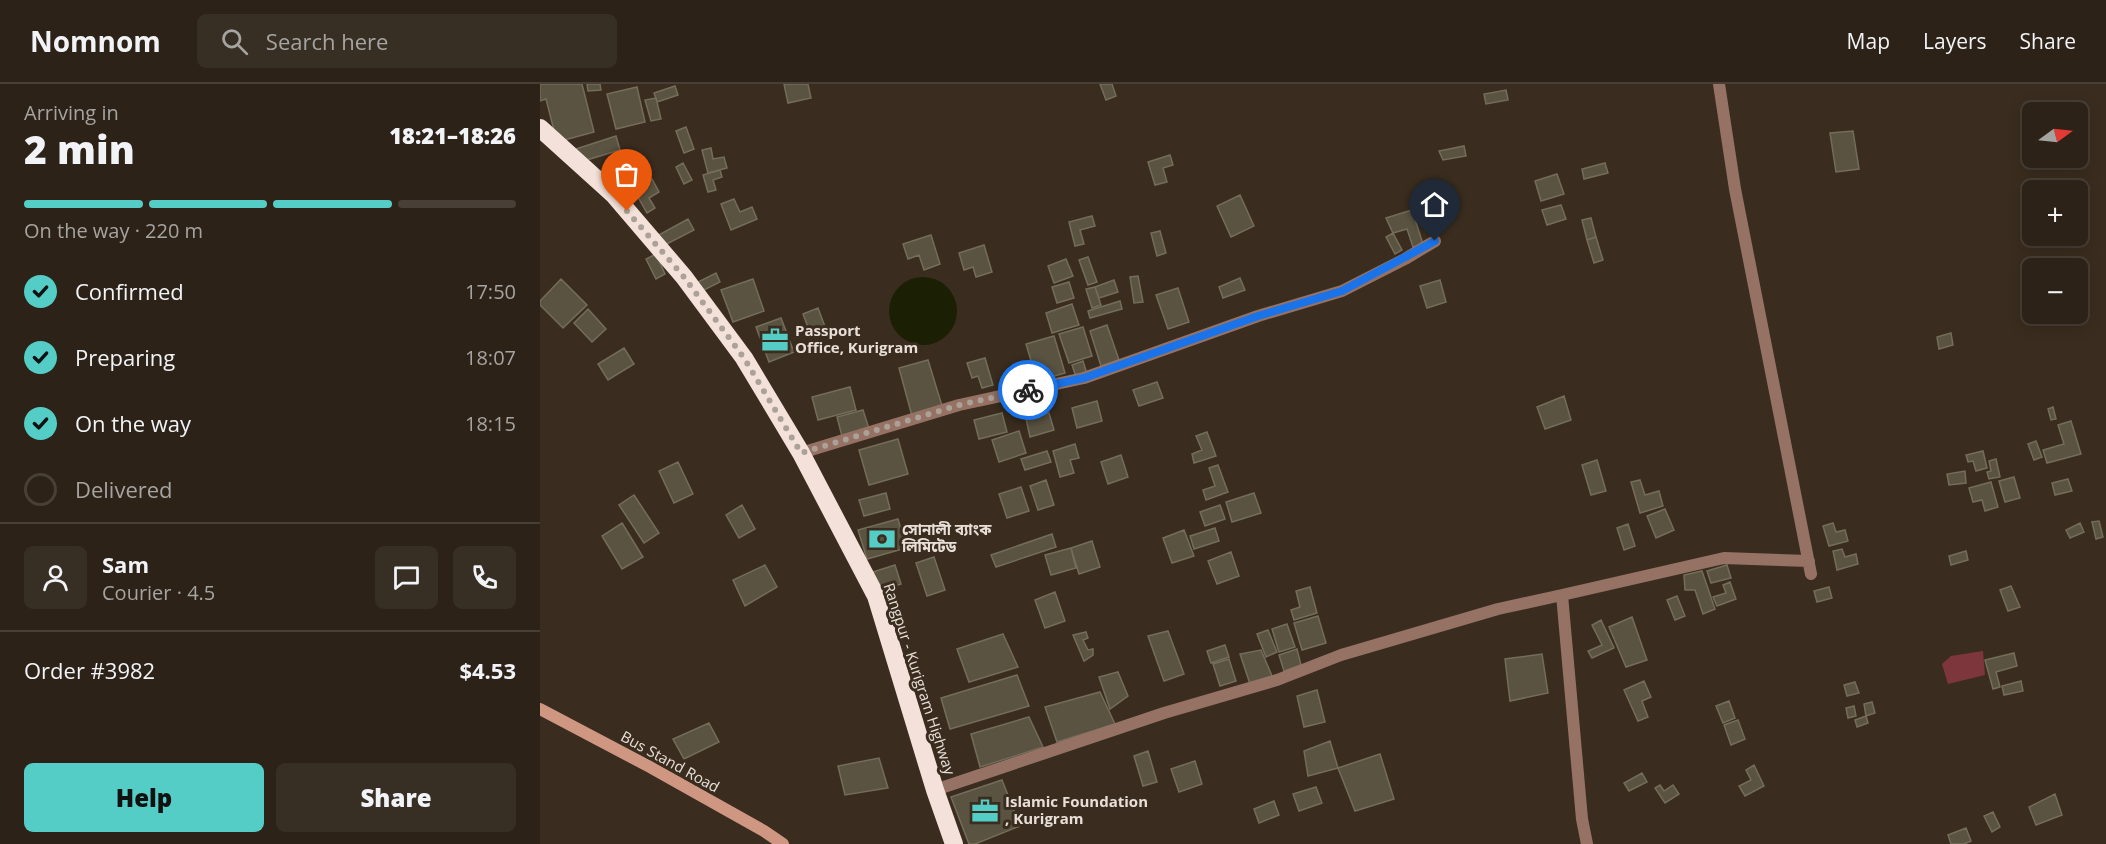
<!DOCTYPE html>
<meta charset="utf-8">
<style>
body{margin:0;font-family:"Open Sans","Noto Sans Bengali",sans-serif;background:#382f24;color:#f1f3f6;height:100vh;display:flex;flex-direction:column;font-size:22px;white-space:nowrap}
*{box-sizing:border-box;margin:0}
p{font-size:20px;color:#a6a4a1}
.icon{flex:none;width:33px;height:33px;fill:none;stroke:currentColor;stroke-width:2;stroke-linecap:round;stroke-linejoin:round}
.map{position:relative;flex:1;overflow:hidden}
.sheet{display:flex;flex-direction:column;background:#2c2217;width:540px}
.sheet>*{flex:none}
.needle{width:39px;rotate:75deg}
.fabs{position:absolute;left:1482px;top:18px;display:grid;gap:12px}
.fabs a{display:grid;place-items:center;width:66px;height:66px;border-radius:9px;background:#2c2217;box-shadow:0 3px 15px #0003,0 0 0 2px #483f36;font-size:30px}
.pin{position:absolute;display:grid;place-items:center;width:51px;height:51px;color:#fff;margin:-62px -26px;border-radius:50% 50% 50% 0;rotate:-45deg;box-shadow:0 0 6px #0007}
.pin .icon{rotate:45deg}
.courier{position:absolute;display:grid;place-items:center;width:60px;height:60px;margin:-30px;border:4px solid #1a73e8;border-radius:50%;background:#fff;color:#222;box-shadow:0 2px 8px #0007}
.summary em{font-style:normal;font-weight:800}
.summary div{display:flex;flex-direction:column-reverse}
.summary{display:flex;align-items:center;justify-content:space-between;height:102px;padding:0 24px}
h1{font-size:39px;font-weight:800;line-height:45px}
.bar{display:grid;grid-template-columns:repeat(4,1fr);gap:9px 6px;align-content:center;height:72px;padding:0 24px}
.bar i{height:8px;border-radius:4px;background:#483f36}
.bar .current{background:#54cdc6}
.bar p{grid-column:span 4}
.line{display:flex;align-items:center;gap:15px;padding:0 24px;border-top:2px solid #483f36}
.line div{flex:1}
.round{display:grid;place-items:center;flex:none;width:63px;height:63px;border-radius:9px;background:#382f24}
ol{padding:0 24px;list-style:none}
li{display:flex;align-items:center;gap:18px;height:66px}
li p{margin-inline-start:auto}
li .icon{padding:6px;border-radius:50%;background:#54cdc6;color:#111;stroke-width:4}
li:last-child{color:#a6a4a1}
li i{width:33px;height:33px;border:3px solid #483f36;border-radius:50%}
.cta{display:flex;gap:12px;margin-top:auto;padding:12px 24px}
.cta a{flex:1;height:69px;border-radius:9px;background:#54cdc6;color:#111;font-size:24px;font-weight:800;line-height:69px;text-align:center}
.cta a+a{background:#382f24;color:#f1f3f6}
header{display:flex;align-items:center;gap:36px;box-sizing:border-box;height:84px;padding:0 30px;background:#2c2217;border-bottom:2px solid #483f36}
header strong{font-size:28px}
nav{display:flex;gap:33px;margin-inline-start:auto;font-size:21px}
.search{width:420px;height:54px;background:#382f24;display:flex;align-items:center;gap:15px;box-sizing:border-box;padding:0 21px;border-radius:9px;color:#a6a4a1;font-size:22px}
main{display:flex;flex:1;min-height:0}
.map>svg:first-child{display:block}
</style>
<header>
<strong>Nomnom</strong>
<div class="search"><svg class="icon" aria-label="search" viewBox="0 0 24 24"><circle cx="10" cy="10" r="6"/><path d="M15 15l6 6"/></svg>Search here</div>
<nav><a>Map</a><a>Layers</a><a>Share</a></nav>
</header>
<main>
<section class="sheet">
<div class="summary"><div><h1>2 min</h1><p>Arriving in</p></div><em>18:21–18:26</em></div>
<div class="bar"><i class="current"></i><i class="current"></i><i class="current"></i><i></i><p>On the way · 220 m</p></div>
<ol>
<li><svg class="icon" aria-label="check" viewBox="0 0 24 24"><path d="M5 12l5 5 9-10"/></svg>Confirmed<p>17:50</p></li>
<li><svg class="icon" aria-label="check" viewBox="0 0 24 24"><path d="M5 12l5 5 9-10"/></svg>Preparing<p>18:07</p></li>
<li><svg class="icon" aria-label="check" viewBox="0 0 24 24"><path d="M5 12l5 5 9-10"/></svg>On the way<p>18:15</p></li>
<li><i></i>Delivered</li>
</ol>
<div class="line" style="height:108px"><a class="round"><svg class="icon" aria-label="person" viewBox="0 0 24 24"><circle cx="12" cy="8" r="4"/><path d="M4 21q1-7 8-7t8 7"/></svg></a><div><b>Sam</b><p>Courier · 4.5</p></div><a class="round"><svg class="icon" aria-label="chat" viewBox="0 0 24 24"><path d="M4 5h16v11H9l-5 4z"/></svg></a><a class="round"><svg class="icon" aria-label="phone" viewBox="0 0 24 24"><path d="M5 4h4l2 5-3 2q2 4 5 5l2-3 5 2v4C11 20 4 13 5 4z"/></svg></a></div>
<div class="line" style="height:78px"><div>Order #3982</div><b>$4.53</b></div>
<div class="cta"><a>Help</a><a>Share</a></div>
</section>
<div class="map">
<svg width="1566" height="760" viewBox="0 0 1566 760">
<rect width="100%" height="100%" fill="#3a2d1f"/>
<path fill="#7d363c" d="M1443,567l2,24 -37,9 -6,-20 9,-8z"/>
<path fill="#1b1f04" d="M349 227a34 34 0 1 1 68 0a34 34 0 1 1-68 0Z"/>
<path fill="#5a5341" stroke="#746d5a" stroke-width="1.5" d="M0,0h42l12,48 -37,10 -11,-43 -6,2z
M47,0h13l1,6 -13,1z
M244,0h24l3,14 -23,5z
M560,0h12l4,12 -10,4z
M135,2l3,9 -21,7 -3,-9z
M97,3l8,35 -29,7 -9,-35z
M966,6l2,10 -22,4 -2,-10z
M116,14l5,21 -10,2 -6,-21z
M146,43l8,22 -10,4 -8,-22z
M1313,47l6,38 -23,3 -6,-39z
M76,52l4,14 -40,12 -4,-13z
M924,62l2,10 -23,4 -4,-9z
M171,64l2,11 11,-2 3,11 -19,5 -6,-23z
M630,71l3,10 -10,3 4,14 -12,3 -7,-23z
M143,79l9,17 -8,4 -8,-17z
M1065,79l3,10 -24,6 -2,-10z
M180,86l2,7 -9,3 3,10 -8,2 -5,-17z
M1017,90l7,20 -23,7 -6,-20z
M112,95l7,13 -10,6 6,10 -8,5 -13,-23z
M700,111l14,31 -23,11 -14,-31z
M194,115l6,13 12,-5 5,12 -26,11 -10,-26z
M1021,121l5,14 -19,6 -5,-15z
M872,126l11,34 -10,3 -6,-18 -14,4 -7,-15z
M552,132l3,10 -15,4 4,14 -9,2 -6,-24z
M1051,134l5,19 -9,3 -5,-20z
M148,135l6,11 -33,17 -6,-10z
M620,147l6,22 -9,3 -6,-23z
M853,149l9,17 -7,4 -9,-17z
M391,151l9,29 -16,6 -5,-15 -11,4 -5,-15z
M1056,153l7,23 -9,3 -7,-23z
M444,161l8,27 -16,5 -3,-10 -9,3 -5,-17z
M116,170l9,20 -9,5 -10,-20z
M548,173l9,25 -9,3 -9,-25z
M526,175l7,17 -19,7 -6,-17z
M176,189l4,9 -20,10 -4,-9z
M598,192l5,26 -9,1 -4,-26z
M700,194l5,12 -22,8 -4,-11z
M21,195l26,26 -24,23 -23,-23v-4z
M213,195l11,32 -31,11 -12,-32z
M574,196l4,12 -19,6 -4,-11z
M900,196l6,22 -19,6 -7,-22z
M529,198l5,16 -17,5 -5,-16z
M555,203l6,18 -9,3 -6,-19z
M638,204l11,34 -21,7 -12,-34z
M580,217l2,8 -32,9 -2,-7z
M532,220l7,21 -27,8 -6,-20z
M278,224l9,24 -15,6 -9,-24z
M48,225l18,20 -14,13 -18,-19z
M241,234l13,34 -25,10 -13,-35z
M567,241l12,35 -18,6 -11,-35z
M543,243l9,29 -23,7 -10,-29z
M1411,249l2,12 -14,4 -2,-12z
M514,252l11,37 -28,8 -11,-37z
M84,264l10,16 -26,16 -10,-16z
M445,274l8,27 -11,3 -4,-12 -6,2 -5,-15z
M388,276l15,49 -31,7 -13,-48z
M543,277l4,13 -11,3 -4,-12z
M617,298l6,16 -24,8 -6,-16z
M310,303l6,23 -38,10 -6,-23z
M1024,312l7,24 -26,9 -8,-22z
M557,317l5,20 -25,7 -5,-20z
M1513,323l3,12 -5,1 -3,-11z
M323,326l7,22 -27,8 -6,-23z
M462,329l5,19 -28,7 -5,-19z
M509,329l5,17 -24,7 -4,-18z
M1531,337l10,33 -34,9 -4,-13 21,-6 -6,-19z
M479,347l7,22 -27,9 -7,-22z
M667,348l9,24 -22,7 -2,-9 10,-4 -6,-14z
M358,355l10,35 -39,11 -10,-35z
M1496,357l6,16 -8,3 -6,-16z
M535,360l4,14 -9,2 4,13 -14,4 -7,-26z
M507,367l4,11 -26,8 -4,-11z
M1443,367l4,17 -11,3 -3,-10 -5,1 -2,-7z
M581,371l7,22 -20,7 -7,-22z
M1456,375l4,18 -11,2 -2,-7 4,-1 -2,-10z
M1057,376l9,31 -15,4 -9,-30z
M138,378l15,32 -19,9 -15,-32z
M678,381l10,27 -22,8 -3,-10 12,-4 -6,-18z
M1425,387l1,12 -17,2 -2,-11z
M1474,393l6,21 -15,4 -6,-21z
M1528,395l4,12 -17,4 -3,-12z
M506,396l8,25 -16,5 -8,-24z
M1100,396l5,15 14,-4 4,15 -23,7 -9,-31z
M1451,398l7,25 -13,4 -3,-11 -9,2 -4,-14z
M481,403l8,24 -22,7 -8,-24z
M346,409l4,16 -26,7 -5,-16z
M714,409l7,20 -29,9 -6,-20z
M94,411l25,38 -15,10 -25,-38z
M202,421l13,24 -16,9 -13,-23z
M680,421l5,14 -20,7 -5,-14z
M1125,425l9,21 -18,8 -9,-22z
M358,435l8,29 -39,11 -9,-29z
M1559,437l4,16 -7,2 -4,-17z
M82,439l21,34 -21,12 -20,-33z
M1293,439l3,9 9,-2 3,11 -19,5 -6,-20z
M1540,439l4,9 -14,6 -4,-8z
M1088,440l7,22 -11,4 -7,-22z
M675,444l4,13 -25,8 -4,-13z
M644,446l10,26 -22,7 -9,-25z
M512,450l4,13 -60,20 -5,-12z
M552,457l8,26 -21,7 -8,-26z
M531,464l5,20 -25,7 -6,-20z
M1302,465l3,8 11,-3 2,10 -21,6 -4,-19z
M1426,467l2,9 -17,5 -2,-9z
M691,468l8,24 -22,8 -9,-23z
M394,473l11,33 -18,6 -11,-33z
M225,481l12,22 -32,19 -12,-26z
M355,481l6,19 -22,7 -6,-19z
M1187,481l4,13 -20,5 -4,-12z
M1162,487l13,38 -12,5 -8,-24h-10l-1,-15z
M1190,498l6,17 -19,7 -4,-9 13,-4 -3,-8z
M1471,502l9,21 -12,4 -8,-21z
M770,503l7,26 -23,7 -3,-10 9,-3 -4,-16z
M1289,503l3,11 -15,4 -3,-11z
M515,508l10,29 -20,7 -10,-28z
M1137,512l8,20 -10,4 -8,-20z
M778,532l8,27 -24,7 -8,-27z
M1092,533l15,43 -21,7 -17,-40z
M1061,536l13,28 -22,10 -4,-7 14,-6 -10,-20z
M747,540l8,23 -16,5 -7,-23z
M728,546l9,22 -11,5 -9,-23z
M628,547l16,43 -20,7 -16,-45z
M546,548l2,6 -5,2 5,10 5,-1v6l-9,6 -11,-26z
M463,550l15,33 -49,15 -12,-33z
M685,561l4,12 -18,6 -4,-12z
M757,565l4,16 -17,6 -5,-16z
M721,566l11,26 -22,8 -10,-30z
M1474,569l3,13 -21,6 4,15 -7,2 -8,-29z
M1002,570l6,39 -38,8 -5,-42z
M689,575l7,22 -16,5 -7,-22z
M578,588l10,24 -18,13 -11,-32z
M477,591l12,31 -79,23 -9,-31z
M1104,597l7,16 -9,4 6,16 -10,4 -14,-31z
M1481,597l2,10 -19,4 -2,-9z
M1315,598l4,11 -12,3 -3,-11z
M777,606l8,32 -21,5 -7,-31z
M560,608l15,32 -58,18 -12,-35z
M1189,617l6,17 -12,5 -7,-17z
M1332,618l3,11 -9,3 -2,-12z
M1314,622l2,10 -8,2 -2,-10z
M1326,632l2,7 -11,4 -2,-7z
M489,633l14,30 -63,20 -9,-33z
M1198,636l7,19 -14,6 -7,-20z
M169,639l10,19 -35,17 -11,-20z
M790,657l8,27 -30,8 -4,-25z
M608,667l9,31 -14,4 -9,-30z
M840,670l14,45 -39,12 -17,-43z
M339,674l9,30 -43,7 -7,-29z
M655,677l7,23 -23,8 -8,-23z
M1214,681l10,21 -19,10 -6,-10 12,-6 -5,-10z
M1102,689l5,9 -18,9 -5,-8z
M462,696l18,46 -45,18h-6l-18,-47z
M1120,701l4,6 9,-6 6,9 -14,9 -10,-15z
M776,703l6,16 -23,8 -6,-17z
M1515,710l7,21 -26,10 -7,-18z
M734,717l5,14 -20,8 -5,-14z
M1453,728l7,15 -8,5 -8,-16z
M1426,744l5,13 -7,3h-13l-3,-9z"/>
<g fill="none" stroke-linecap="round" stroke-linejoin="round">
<path stroke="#967265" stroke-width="12" d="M1179,0l16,105 76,385
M261,369l158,-48 125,-27 174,-62 84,-25 63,-32 30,-18
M1022,511l162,-37 85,3
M395,706l229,-77 113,-33 64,-25 157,-46 64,-14 20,224 5,25"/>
<path stroke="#cf9782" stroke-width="12" d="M0,625l110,58 114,64 19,13"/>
<path stroke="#f3e1da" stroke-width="18" d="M0,44l73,66 71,83 60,81 57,95 75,143 59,194 19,54"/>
</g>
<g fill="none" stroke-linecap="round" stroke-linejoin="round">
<path stroke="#aba197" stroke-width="6" stroke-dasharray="0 10.8" d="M87,127l57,66 60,81 57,95 158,-48 69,-15"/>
<path stroke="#1a73e8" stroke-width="8" d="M488,306l56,-12 174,-62 84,-25 93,-50"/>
</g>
<defs>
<symbol id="office-bare" viewBox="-9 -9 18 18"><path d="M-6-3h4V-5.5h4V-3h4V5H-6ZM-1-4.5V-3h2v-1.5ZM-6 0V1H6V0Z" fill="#54cdc6" stroke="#3a2d1f" stroke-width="2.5" paint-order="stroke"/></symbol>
<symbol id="bank-bare" viewBox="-9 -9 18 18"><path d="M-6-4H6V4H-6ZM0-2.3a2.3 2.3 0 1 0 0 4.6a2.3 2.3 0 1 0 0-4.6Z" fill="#54cdc6" stroke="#3a2d1f" stroke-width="2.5" paint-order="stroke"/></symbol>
</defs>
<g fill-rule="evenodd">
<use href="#office-bare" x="216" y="237" width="38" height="38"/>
<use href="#bank-bare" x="323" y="436" width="38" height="38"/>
<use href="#office-bare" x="426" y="708" width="38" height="38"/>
</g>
<g text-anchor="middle" stroke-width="6" stroke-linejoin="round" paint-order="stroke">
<g font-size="15" font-weight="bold" fill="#e8dfd7" stroke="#3a2d1f" text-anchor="start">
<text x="255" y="252">Passport<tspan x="255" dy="17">Office, Kurigram</tspan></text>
<text x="362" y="451">সোনালী ব্যাংক<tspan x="362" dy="17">লিমিটেড</tspan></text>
<text x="465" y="723">Islamic Foundation<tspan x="465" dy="17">, Kurigram</tspan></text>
</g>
<g font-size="15" fill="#e8dfd7" stroke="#3a2d1f">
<text transform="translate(379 595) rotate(72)" y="5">Rangpur - Kurigram Highway</text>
<text transform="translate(130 678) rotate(29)" y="5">Bus Stand Road</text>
</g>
</g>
</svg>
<div class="fabs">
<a><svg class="needle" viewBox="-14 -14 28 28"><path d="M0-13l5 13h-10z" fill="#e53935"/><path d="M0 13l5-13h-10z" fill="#a6a4a1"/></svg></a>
<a>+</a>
<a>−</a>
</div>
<div class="pin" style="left:87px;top:127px;background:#ea580c"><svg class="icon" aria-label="bag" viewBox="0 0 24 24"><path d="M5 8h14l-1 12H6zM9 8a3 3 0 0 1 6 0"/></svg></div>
<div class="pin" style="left:895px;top:157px;background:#1f2937"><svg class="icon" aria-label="home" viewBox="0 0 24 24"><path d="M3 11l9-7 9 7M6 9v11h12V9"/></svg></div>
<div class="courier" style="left:488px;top:306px"><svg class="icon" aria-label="bike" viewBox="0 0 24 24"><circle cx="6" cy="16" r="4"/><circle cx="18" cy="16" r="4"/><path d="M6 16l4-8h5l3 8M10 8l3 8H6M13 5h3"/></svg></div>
</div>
</main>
